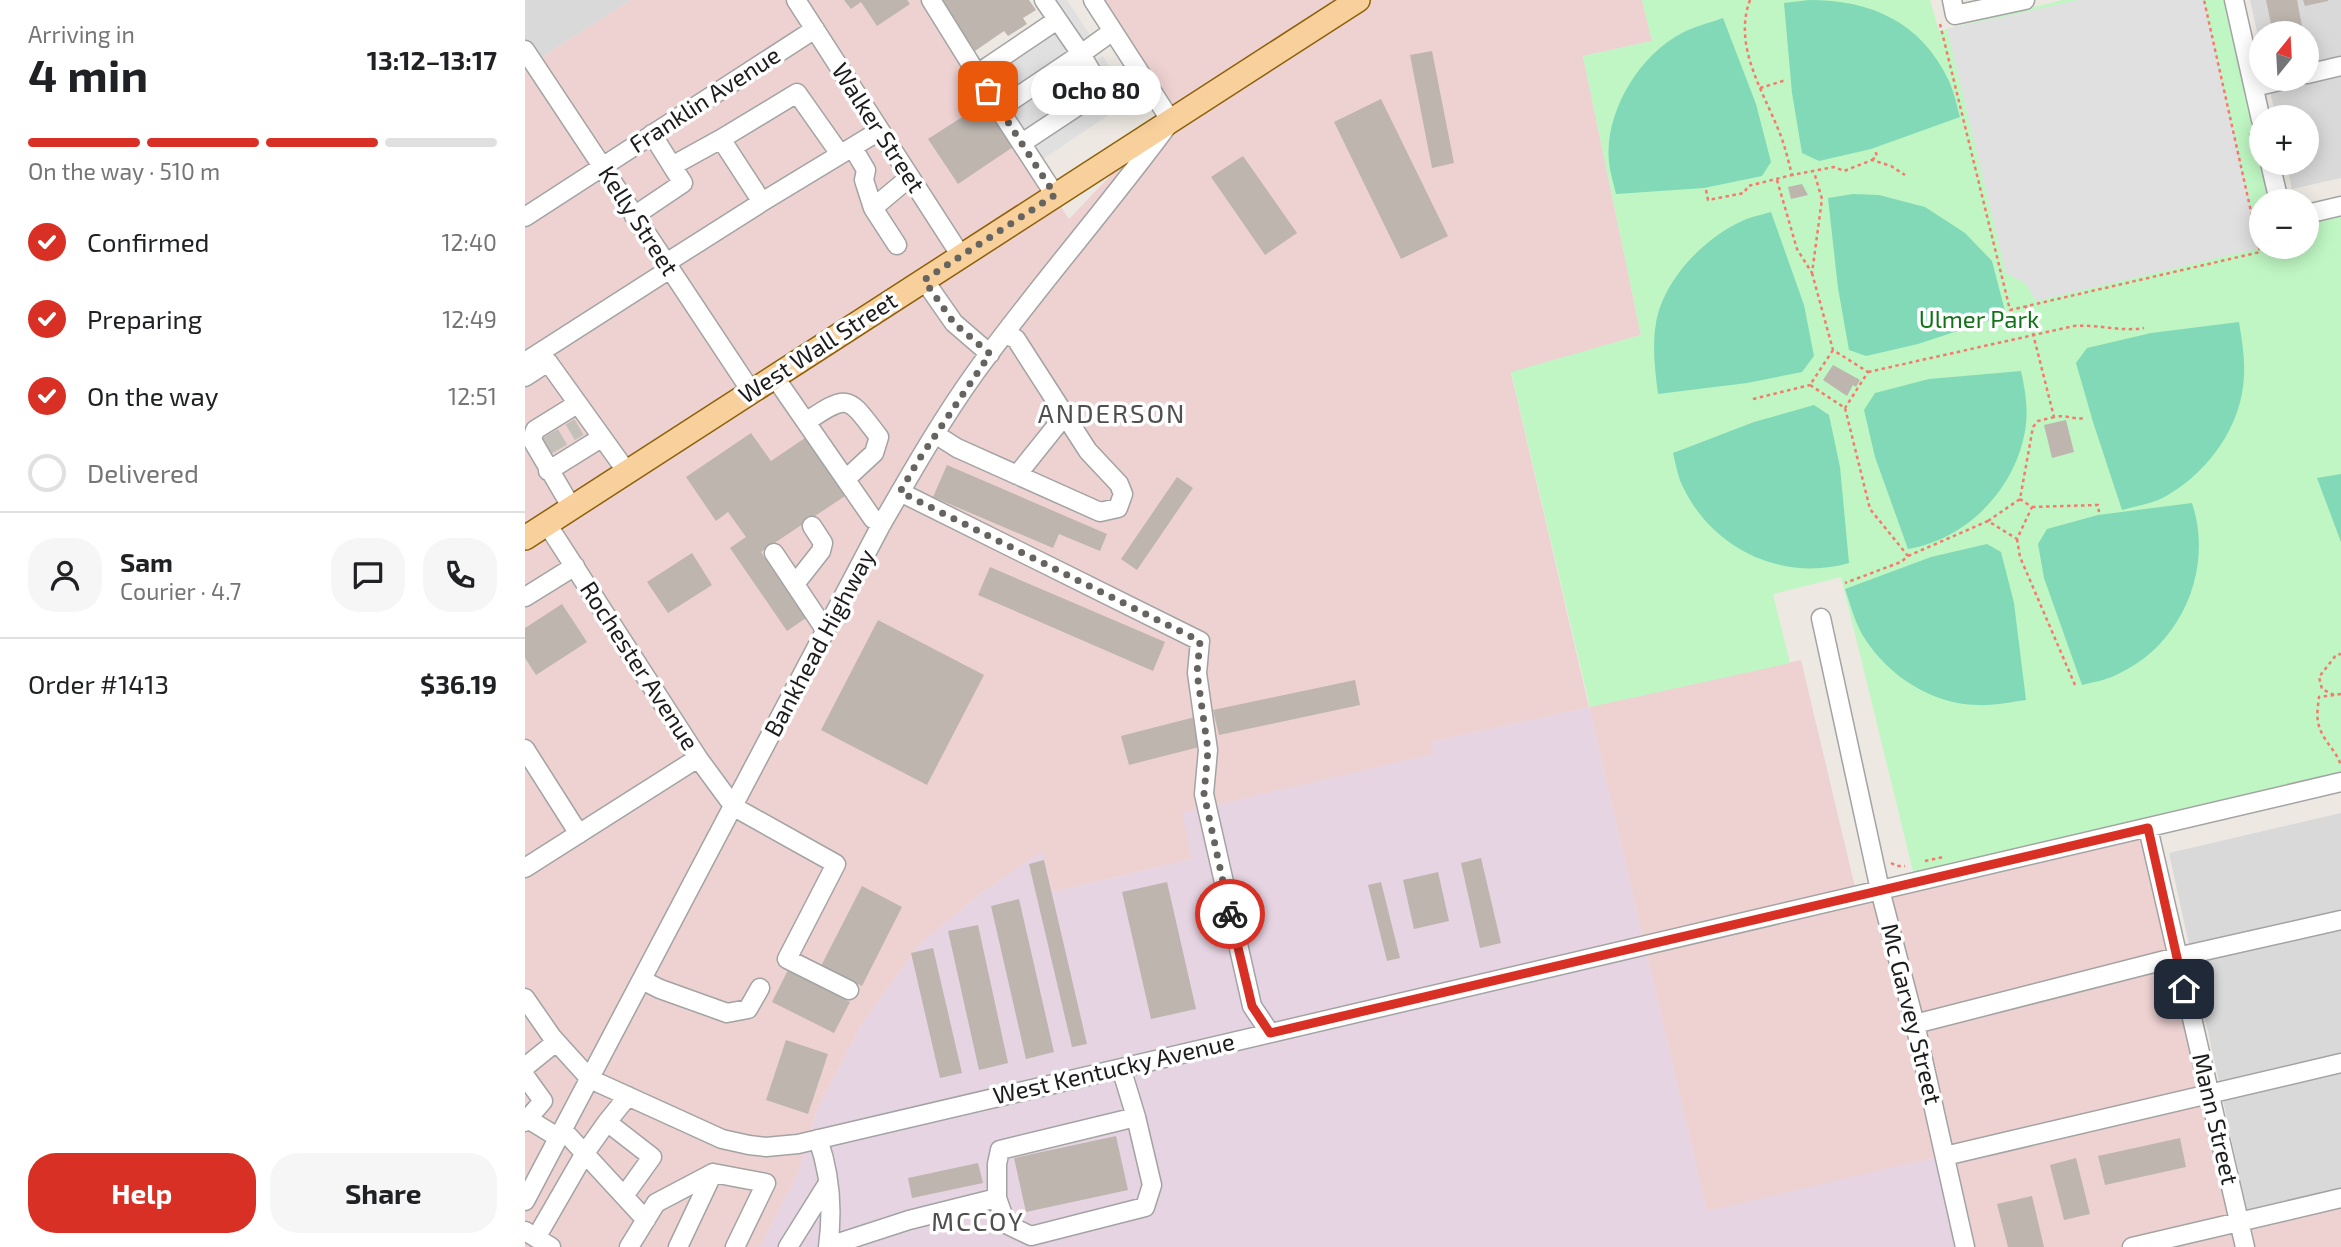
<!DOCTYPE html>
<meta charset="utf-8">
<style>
body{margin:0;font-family:"Exo 2",sans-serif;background:#f6f6f6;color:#202124;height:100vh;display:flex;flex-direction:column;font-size:26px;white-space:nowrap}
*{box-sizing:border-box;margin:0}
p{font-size:23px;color:#757577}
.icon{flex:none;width:38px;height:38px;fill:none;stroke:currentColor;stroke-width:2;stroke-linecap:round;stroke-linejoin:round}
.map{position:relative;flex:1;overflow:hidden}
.side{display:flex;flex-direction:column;background:#fff;width:525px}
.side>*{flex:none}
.needle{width:46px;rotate:18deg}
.tools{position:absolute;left:1724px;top:21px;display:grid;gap:14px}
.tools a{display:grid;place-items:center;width:70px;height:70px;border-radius:50%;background:#fff;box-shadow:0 4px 18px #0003;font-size:35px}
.pin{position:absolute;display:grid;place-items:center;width:60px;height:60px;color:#fff;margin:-30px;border-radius:14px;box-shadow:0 4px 10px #0006}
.courier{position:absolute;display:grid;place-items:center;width:70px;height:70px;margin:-35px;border:5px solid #d93025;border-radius:50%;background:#fff;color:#222;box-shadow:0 2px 9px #0007}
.bubble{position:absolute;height:49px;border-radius:24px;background:#fff;box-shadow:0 4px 18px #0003;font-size:23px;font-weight:700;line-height:49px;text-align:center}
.overview em{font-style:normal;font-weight:700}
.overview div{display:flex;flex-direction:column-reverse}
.overview{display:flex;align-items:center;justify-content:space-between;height:119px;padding:0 28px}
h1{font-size:46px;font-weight:700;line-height:52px}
.bar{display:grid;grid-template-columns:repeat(4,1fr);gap:10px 7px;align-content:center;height:84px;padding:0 28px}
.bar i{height:9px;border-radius:5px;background:#e0e0e0}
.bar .on{background:#d93025}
.bar p{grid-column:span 4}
.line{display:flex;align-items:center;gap:18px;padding:0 28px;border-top:2px solid #e0e0e0}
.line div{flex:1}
.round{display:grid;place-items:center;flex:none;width:74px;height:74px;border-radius:28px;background:#f6f6f6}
ol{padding:0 28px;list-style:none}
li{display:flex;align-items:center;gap:21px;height:77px}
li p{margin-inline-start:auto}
li .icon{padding:7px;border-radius:50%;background:#d93025;color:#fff;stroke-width:4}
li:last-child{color:#757577}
li i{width:38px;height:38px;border:4px solid #e0e0e0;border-radius:50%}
.action{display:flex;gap:14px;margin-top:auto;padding:14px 28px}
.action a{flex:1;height:80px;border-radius:28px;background:#d93025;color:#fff;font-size:28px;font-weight:700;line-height:80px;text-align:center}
.action a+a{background:#f6f6f6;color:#202124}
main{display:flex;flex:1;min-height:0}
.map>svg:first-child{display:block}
</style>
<main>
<section class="side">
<div class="overview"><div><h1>4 min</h1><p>Arriving in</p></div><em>13:12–13:17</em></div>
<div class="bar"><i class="on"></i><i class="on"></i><i class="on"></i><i></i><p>On the way · 510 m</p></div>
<ol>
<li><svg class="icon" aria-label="check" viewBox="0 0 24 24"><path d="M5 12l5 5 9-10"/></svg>Confirmed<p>12:40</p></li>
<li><svg class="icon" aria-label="check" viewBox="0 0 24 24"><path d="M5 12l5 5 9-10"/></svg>Preparing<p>12:49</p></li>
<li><svg class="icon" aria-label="check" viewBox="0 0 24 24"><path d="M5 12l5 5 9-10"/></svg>On the way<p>12:51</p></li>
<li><i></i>Delivered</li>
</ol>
<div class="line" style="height:126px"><a class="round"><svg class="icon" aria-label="person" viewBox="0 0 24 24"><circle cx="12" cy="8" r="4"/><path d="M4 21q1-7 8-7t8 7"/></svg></a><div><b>Sam</b><p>Courier · 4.7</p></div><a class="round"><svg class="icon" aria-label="chat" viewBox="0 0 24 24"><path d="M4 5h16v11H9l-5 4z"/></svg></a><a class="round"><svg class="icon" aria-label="phone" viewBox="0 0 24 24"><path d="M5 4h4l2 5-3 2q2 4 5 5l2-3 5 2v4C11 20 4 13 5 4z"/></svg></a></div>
<div class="line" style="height:91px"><div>Order #1413</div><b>$36.19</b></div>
<div class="action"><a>Help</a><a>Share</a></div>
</section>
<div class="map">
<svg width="1816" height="1247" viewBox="0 0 1816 1247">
<rect width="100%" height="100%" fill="#ede9e2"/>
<path fill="#dad9d9" d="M0,0h106l-106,68z
M1725,0h91v178l-49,11 -6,-26h21v-46h-31l-9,-38h40v-46h-46v17z
M1816,813v380l-93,22 -79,-362z"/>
<path fill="#edd2d1" d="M106,0h295l143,219 77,-81 28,-18 -78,-120h546l10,41 -69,15 58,279 -130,38 78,334 212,-47 54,227 292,-60 93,399 101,-24v45h-373l-22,-92 -239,57 -118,-505 -158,35 3,12 -251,59 9,46 -139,33 -11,-40 -61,41 -63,53 -56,78 -45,86 -19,63 -38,74h-235v-1179z"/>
<path fill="#e6d4e2" d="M1064,707l118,504 239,-56 22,92h-1208l38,-74 19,-63 45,-86 56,-78 63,-53 62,-42 10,41 139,-33 -10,-46 251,-59 -2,-12z"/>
<path fill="#bff6c3" d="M1117,0h288l9,31 123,-31h169l30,135v28h6l9,38h-15v46h46v-32l34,-6v567l-427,99 -73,-298 -68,17 17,69 -200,44 -79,-335 130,-37 -58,-279 69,-15z"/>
<path fill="#82d9b7" d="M1284,0c63,0 112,22 140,81 5,11 8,25 11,36l-89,32 -52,12 -17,-8 -10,-60 -8,-90z
M1198,18l33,86 15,58 -9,14 -58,12 -88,6c-2,-10 -6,-21 -7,-32 -5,-49 30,-107 73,-129 13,-7 28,-10 41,-15z
M1328,194l26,1 46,12 40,26 27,28 14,54 -88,29 -52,12 -17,-6 -11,-62 -10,-90z
M1246,212l33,93 10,51 -12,16 -55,11 -89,11c-3,-24 -6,-47 -2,-71 7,-42 46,-83 84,-101 9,-5 21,-7 31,-10z
M1714,322c3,18 6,36 5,54 -2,49 -34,94 -76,119 -13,8 -31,11 -46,15l-29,-88 -17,-59 11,-15 64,-15z
M1496,371c4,18 7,35 5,53 -7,61 -57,115 -118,125l-33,-92 -11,-47 11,-17 54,-14z
M1289,405l15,10 11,52 9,96c-65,19 -135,-13 -165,-74 -6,-11 -8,-24 -11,-36l81,-31z
M1816,474v68l-24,-64z
M1667,503c22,65 -10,142 -74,171 -11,6 -24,8 -36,11l-38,-107 -6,-34 9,-15 51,-14z
M1462,544l14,8 13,51 12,97c-16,2 -32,6 -49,5 -45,-1 -88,-29 -112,-66 -10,-15 -14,-33 -20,-50l86,-32z"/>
<path fill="#e0e0e0" d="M514,0h28l23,35 -11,7 13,20 11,-6 20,32 -10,7 8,12 -81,54 -62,-98 68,-44 -11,-16z
M1553,0h126l56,248 -224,53 -10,-17 -20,-11 -59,-244z"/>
<path fill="#bdb5ae" d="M319,0h63l3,4 -33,22 -16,-24 -10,7z
M416,0h88l7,10 -13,8 4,6 -19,12 -4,-5 -29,20z
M1741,0h31l5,26 -15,2 1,5h-15z
M1778,0h25v1l-23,5z
M907,51l22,112 -22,5 -22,-113z
M856,99l67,137 -47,23 -67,-137z
M459,103l29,44 -55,37 -30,-45z
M718,156l54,77 -32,22 -54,-78z
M1277,184l6,11 -17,4 -3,-12z
M1308,365l27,15 -4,7 -3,-2 -6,11 -24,-16z
M1541,420l8,32 -22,6 -8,-33z
M226,433l20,28 34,-23 40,58 -84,56 45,66 -19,13 -57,-83 16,-11 -18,-25 -12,9 -30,-44z
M422,465l160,69 -7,17 -41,-17 -6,14 -120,-51z
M652,477l16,11 -56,82 -16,-11z
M167,553l20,32 -44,28 -21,-31z
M465,567l175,75 -12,29 -175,-76z
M37,604l25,38 -51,33 -11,-17v-30z
M353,620l106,55 -57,110 -106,-55z
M830,680l5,25 -141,30 -6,-25z
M670,717l8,29 -74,19 -8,-29z
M956,858l20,85 -21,5 -19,-85z
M519,860l43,184 -15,3 -43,-183z
M913,872l11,49 -35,8 -11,-49z
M642,882l29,127 -45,10 -29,-127z
M856,882l19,76 -13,3 -19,-76z
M337,886l40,21 -40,79 -41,-20z
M494,899l35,153 -28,7 -35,-153z
M453,925l30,138 -29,7 -31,-139z
M408,948l29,125 -22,5 -29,-125z
M263,970l62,32 -16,31 -62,-31z
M261,1040l42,14 -20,60 -42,-14z
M591,1136l12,54 -102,22 -12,-54z
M1655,1138l6,29 -81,18 -7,-29z
M1551,1158l14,56 -26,6 -14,-55z
M453,1163l5,20 -71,15 -4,-20z
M1507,1196l12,51h-36l-11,-43z"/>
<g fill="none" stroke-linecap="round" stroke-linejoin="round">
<path stroke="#c3c0ba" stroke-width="18" stroke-dasharray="18 9" stroke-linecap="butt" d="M22,446l32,-19"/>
<defs>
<path id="minor" d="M271,0l165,256
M406,0l46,74
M519,0l37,54 32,-23
M1427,0l3,15 70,-15
M1709,0l27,120
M0,50l226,341
M1782,74l34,-8
M1729,87l34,-8
M474,109l-22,-35 80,-54
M127,134l20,32 49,-27 41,63
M196,139l76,-46 43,61
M497,143l80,-53 -21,-36 -82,55 56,86
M328,148l13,22 -2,10 9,28
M1745,163l9,38
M1782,214l34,-8
M109,216l49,-33 -11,-17
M0,217l290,-188
M372,245l-24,-37 37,-31
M141,263l96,-61 117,-71
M399,280l30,43 36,31
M0,362l145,-93
M249,376l99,143 9,5
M0,377l23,-15 79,110
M281,422c44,-30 42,-25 73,15l-5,16 -28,26
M410,434l22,14 143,64 18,-4 5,-14 -4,-10 -31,-33 -72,-112 -11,-5
M23,471l53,-33
M492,475l48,-60
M375,492l300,149 -3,32 11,77 -4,44 48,212 18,27
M47,508l-40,-68 3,-10 42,-26
M22,524l151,234 36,49 102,57 -49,95 62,31
M249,553l52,78
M270,584l26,-33 2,-8 -11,-17
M0,597l50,-31
M1296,618l59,272 35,134 50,223
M0,749l54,85
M1623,828l97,419
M0,868l173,-110
M117,980l18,9 67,24 21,-4 12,-21
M0,998l27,39 38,42 132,60 27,6 17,2 32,-3 1543,-362
M1390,1024l262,-67 164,-37
M0,1067l31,-25
M0,1076l18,25 -18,21
M3,1119l31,19
M38,1130l83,90
M293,1139c12,34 15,72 10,108
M1420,1156l396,-93
M99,1196l28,-39 -45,-35 21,-26
M472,1198l9,26 25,12 114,-29 7,-22 -16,-68
M0,1201l355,-674c30,-52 60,-105 95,-154 62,-86 133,-166 196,-252l-78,-121
M0,1231l26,16
M11,1238l49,-85 22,-31
M304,1246l80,-26 88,-22v-34l3,-14 136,-33 -15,-49
M104,1247l27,-44 57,-30 53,10 -31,64
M153,1247l35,-74
M263,1247l40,-64
M1607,1247l209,-49"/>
<path id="major" d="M0,538l833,-538"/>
</defs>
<use href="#minor" stroke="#a3a3a3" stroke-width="21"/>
<use href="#major" stroke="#8d6007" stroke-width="26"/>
<path stroke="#f37a6c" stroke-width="2.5" stroke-dasharray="3.5 3.5" stroke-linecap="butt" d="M1225,0c-18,48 16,95 32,139 4,12 7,24 10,36l42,-8 10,4 28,-11 19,6 14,9
M1415,24l70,286 250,-58 -56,-252
M1235,88l26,-8
M1725,133l5,24
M1347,160l5,-4 -2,-6
M1252,180l20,69 15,24 10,-74 -8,-27
M1181,190l2,10 36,-7 4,-7 44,-11
M1287,273l21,77 35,22 -23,36
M1501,306l28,111c11,-3 19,3 30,1
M1308,350l-23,35 35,23 25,101 38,47 -7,6 -56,21
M1343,372l206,-46c24,-2 46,6 70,2
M1228,399l57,-14
M1507,507l66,-2 1,7
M1463,521l32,-22 13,-72 5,-6 16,-4
M1492,539l3,18 55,128
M1383,556l80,-35 29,18 15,-32 -12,-8
M1816,694l-22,3c-1,9 -3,20 0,29 4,15 18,25 22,40
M1809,695l-12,-6 -3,-12 17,-22 5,-1
M1400,861l18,-4
M1366,863l6,3h8"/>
<use href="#minor" stroke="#fff" stroke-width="18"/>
<use href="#major" stroke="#f7d09c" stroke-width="23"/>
</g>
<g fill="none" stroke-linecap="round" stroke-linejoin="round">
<path stroke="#656461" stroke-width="7" stroke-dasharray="0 12.6" d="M463,91l67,104 -131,85 30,43 36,31 -72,107 -18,31 300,149 -3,32 11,77 -4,44 26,120"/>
<path stroke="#d93025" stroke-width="9" d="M705,914l22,92 18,27 878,-205 36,161"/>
</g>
<g text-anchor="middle" stroke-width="7" stroke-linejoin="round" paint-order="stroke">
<g font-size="24" fill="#1c1c1c" stroke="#fff">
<text transform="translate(180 100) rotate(-33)" y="8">Franklin Avenue</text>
<text transform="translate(353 128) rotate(57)" y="8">Walker Street</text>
<text transform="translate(113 221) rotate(57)" y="8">Kelly Street</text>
<text transform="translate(293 348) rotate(-33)" y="8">West Wall Street</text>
<text transform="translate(295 643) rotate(-62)" y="8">Bankhead Highway</text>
<text transform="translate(114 666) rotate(57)" y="8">Rochester Avenue</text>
<text transform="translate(1386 1014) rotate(76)" y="8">Mc Garvey Street</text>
<text transform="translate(589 1069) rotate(-13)" y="8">West Kentucky Avenue</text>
<text transform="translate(1690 1119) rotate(77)" y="8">Mann Street</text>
</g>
<g font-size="24" fill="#107318" stroke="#fff">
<text x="1454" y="328">Ulmer Park</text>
</g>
<g font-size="26" letter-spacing="2" fill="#4f4f4f" stroke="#fff">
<text x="587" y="423">ANDERSON</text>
<text x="453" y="1231">MCCOY</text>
</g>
</g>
</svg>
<div class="tools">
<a><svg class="needle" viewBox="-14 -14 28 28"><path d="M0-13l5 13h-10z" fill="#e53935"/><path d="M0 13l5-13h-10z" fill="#757577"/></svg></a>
<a>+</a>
<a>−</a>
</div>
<div class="pin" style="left:463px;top:91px;background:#ea580c"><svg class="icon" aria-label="bag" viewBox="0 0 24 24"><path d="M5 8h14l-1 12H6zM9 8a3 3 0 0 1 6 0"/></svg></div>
<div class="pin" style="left:1659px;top:989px;background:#1f2937"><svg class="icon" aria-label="home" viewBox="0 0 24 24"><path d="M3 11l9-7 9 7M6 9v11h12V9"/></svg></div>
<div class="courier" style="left:705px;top:914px"><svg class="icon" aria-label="bike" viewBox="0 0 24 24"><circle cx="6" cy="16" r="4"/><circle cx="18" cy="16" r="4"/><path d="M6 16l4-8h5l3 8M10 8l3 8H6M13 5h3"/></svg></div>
<div class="bubble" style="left:506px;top:66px;width:130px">Ocho 80</div>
</div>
</main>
